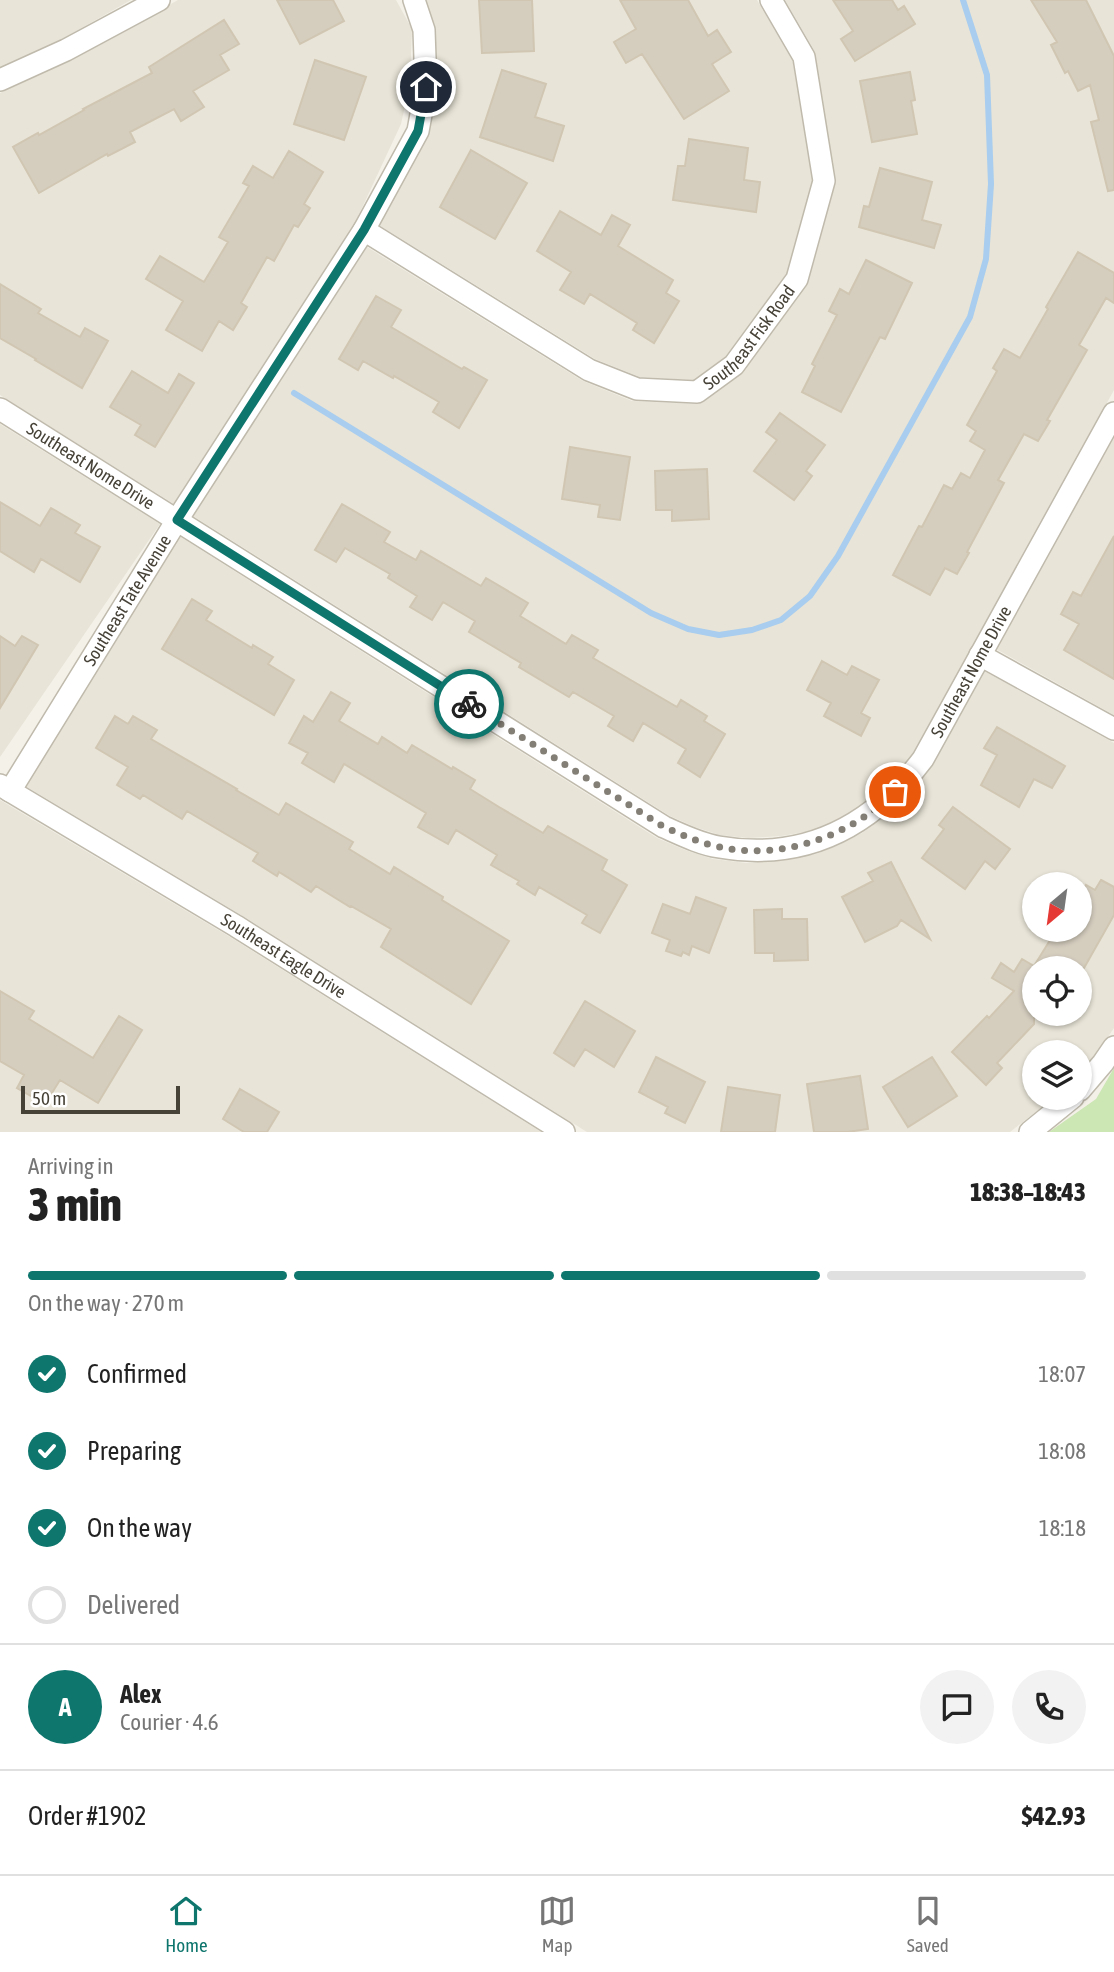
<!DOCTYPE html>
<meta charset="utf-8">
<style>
body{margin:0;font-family:"Asap Condensed",sans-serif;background:#f2f2f2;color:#222;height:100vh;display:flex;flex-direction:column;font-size:26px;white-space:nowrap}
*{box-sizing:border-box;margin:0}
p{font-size:23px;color:#767676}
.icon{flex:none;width:38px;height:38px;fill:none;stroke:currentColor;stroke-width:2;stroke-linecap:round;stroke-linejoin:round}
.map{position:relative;height:1132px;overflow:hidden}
.sheet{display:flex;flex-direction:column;background:#fff;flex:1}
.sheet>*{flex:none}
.needle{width:46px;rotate:209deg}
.controls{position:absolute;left:1022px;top:872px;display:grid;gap:14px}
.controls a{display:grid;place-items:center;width:70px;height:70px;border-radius:50%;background:#fff;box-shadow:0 2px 5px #0004;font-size:35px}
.scale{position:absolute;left:21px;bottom:18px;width:159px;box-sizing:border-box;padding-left:7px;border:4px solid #474238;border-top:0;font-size:19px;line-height:24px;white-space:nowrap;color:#474238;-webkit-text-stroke:5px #fff;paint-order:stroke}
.pin{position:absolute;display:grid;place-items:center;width:60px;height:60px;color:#fff;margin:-30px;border:4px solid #fff;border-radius:50%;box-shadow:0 2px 7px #0007}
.courier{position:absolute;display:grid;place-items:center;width:70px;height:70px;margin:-35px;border:5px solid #0f766e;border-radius:50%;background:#fff;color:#222;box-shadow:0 2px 9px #0007}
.summary em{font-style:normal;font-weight:800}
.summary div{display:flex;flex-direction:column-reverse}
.summary{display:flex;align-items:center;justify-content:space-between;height:119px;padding:0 28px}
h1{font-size:46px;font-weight:800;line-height:52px}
.bar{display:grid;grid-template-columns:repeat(4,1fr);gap:10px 7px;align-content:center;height:84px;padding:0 28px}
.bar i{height:9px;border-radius:5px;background:#e0e0e0}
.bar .selected{background:#0f766e}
.bar p{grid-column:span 4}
.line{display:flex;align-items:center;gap:18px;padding:0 28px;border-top:2px solid #e0e0e0}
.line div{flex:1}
.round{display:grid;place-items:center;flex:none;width:74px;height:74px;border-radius:37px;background:#f2f2f2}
ol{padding:0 28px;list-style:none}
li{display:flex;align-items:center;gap:21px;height:77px}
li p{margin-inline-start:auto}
li .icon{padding:7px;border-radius:50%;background:#0f766e;color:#fff;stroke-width:4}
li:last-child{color:#767676}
li i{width:38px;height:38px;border:4px solid #e0e0e0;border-radius:50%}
.dock{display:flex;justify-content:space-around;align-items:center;height:98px;border-top:2px solid #e0e0e0;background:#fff;font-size:19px;color:#767676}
.dock a{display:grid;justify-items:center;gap:4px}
.dock .selected{color:#0f766e}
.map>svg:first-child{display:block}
</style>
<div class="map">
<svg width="1114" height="1132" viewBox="0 0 1114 1132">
<rect width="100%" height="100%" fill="#f4f1e9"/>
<path fill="#e8e4d7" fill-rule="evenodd" d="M0,0h131l-69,39 -62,29z
M178,0h218l16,29 -2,53 -9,42 -47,101 -180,279 -174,-109v-302l71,-33z
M423,0h334l36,62 20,119 -26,93 -61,83 -31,23 -55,-3 -45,-18 -216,-134 54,-144 2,-56z
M785,0h329v390l-200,363 -16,21 -20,19 -27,20 -19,10 -21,8 -30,5 -33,2 -28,-3 -25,-8 -25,-11 -477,-300 174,-269 216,134 49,20 64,3 7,-2 36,-27 69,-93 27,-99 -21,-133z
M0,424l160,100 -160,233z
M1114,435v280l-118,-66z
M179,536l478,302 28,12 28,9 33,4 36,-3 34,-6 23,-9 23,-12 30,-22 21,-21 19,-24 52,-95 130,72v285l-19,28 -15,17v-21h-46v45h21l-45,35h-423l-344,-216 -231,-138zM1034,884h46v45h-46zM1034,968h46v45h-46z
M0,800l230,137 311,195h-541z"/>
<path fill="#cce6b4" d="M1114,1068v64h-65l47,-33z"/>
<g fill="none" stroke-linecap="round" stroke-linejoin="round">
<path stroke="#a8cdee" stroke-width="6" d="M294,393l357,220 37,16 31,6 33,-5 29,-10 29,-24 28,-40 132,-239 16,-58 5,-75 -4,-109 -24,-75"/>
</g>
<path fill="#d5cebf" stroke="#d0c6b2" stroke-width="2" d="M277,0h56l11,21 -44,23z
M479,0h53l2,51 -52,2z
M620,0h68l20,36 9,-6 14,22 -19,12 17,27 -45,28 -42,-65 -16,9 -12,-21 22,-13z
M833,0h59l6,10 6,-4 11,18 -60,37 -14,-22 12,-8z
M1031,0h55l28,56v134l-6,1 -17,-69 8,-2 -9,-35 -12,6 -10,-20 -3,2 -14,-28 6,-3z
M224,20l15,24 -19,11 9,15 -36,21 11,16 -23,14 -7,-12 -44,23 5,10 -27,14 -1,-2 -68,39 -26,-46 25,-14 1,2 45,-25 -1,-1 69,-36 -3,-6z
M315,60l51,17 -22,63 -50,-16z
M502,70l44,14 -11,33 29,9 -11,35 -73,-24z
M910,72l5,28 -4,1 6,33 -45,8 -12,-61z
M689,139l59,9 -4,32 16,2 -4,30 -83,-12 5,-34h7z
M471,150l56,33 -32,56 -55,-32z
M289,151l34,21 -19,32 6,4 -12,19 -4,-2 -20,36 -7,-4 -26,46 6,4 -14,23 -14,-9 -17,30 -36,-21 17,-29 -37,-22 14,-23 44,26 24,-40 -9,-5 30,-51 -6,-3 10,-17 20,12z
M880,168l52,14 -10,38 19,5 -7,23 -75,-21 5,-21 5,1z
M560,211l41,24 11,-20 18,10 -12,21 55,34 -7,13 13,8 -25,42 -21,-13 4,-7 -47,-29 -6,10 -24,-14 11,-18 -34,-21z
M1078,252l36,21v30l-8,-5 -27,47 8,5 -40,70 3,1 -12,20 -14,-7 -26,46 6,3 -37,69 2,1 -12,21 -12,-6 -15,27 -37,-20 26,-49 3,1 22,-42 8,4 9,-16 9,5 15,-28 -15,-9 6,-10 -9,-6 30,-54 -4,-3 11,-19 16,9 28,-49 -2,-2z
M866,260l46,23 -27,56 -5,-2 -39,75 -39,-20 13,-26 -3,-2 25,-49 -8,-4 11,-22 9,5z
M0,284l41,25 -3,4 42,24 5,-9 23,13 -26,47 -47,-28 1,-1 -36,-21z
M376,296l25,14 -10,17 71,42 2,-2 23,13 -28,48 -26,-16 6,-10 -45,-26 -1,2 -30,-17 -5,9 -19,-11z
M132,371l36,22 11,-19 15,9 -39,64 -20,-12 6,-10 -31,-18z
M780,413l45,32 -19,26 6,5 -18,24 -40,-29 23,-31 -11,-8z
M570,447l60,10 -10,63 -22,-3 2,-12 -38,-6z
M707,469l2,50 -37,2v-11h-16l-1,-39z
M0,502l40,24 11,-18 29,17 -5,8 25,14 -20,35 -39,-23 -7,13 -34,-21z
M342,504l48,28 -6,10 32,18 5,-9 60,35 5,-8 42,25 -8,13 46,28 6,-9 26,15 -5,8 84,49 4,-7 26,16 -3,5 21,13 -25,43 -22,-14 8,-14 -43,-26 -10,18 -25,-15 6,-10 -41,-24 -4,5 -50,-30 2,-4 -52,-31 6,-11 -32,-19 -11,18 -22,-13 7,-11 -29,-18 2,-4 -45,-26 -9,14 -21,-12z
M1114,536v143l-50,-29 15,-26 -18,-10 12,-22 8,4z
M192,599l20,12 -6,9 46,28 1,-3 20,12 -5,7 26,16 -20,35 -112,-66z
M0,636l15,10 7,-10 16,9 -38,63z
M822,661l25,14 5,-9 27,14 -18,33 9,5 -9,18 -37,-20 7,-13 -24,-13z
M331,692l19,11 -11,18 39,23 4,-7 25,16 5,-8 40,24 1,-2 22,13 -5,9 29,18 44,26 5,-7 59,34 -5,10 25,15 -27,48 -18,-10 5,-8 -48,-28 -4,8 -18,-11 2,-3 -28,-16 6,-10 -41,-25 -8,14 -30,-17 8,-14 -82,-49 -10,18 -32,-19 6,-10 -19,-10 15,-27 9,6z
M115,716l13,8 5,-8 24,14 -6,9 86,50 -1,1 43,25 7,-12 67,39 -4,7 41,25 4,-7 49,30 -1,3 67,41 -38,63 -90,-57 10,-18 -40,-23 -1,1 -34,-21 -5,6 -32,-20 -2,4 -24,-15 5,-8 -71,-42 -5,8 -39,-24 -3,4 -23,-14 11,-18 -32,-19z
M997,727l68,39 -13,22 -18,-9 -15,28 -38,-22 16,-30 -13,-7z
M953,807l57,42 -15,20 -10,-8 -20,28 -43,-31 22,-29 -5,-4z
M891,862l39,77 -29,-19 -4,6 -32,16 -23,-45 31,-16 -5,-8z
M1101,880l13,7v28l-30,53h-50v56l-37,39 5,5 -16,17 -34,-33 35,-36 2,2 25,-27 -22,-13 9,-15 13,9 8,-13 12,7 23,-37h23v-32l6,-12 9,5z
M696,897l30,11 -17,45 -17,-7 -3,9 -6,-3 -2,4 -15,-5 4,-11 -18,-7 11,-29 27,10z
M782,909v10h25l1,41 -34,1v-8h-19l-1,-43z
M0,991l34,20 -5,8 64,39 26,-42 23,14 -44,73 -38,-23 -15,24 -28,-16 7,-13 -24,-14z
M585,1001l50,30 -21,36 -29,-18 -11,17 -20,-13z
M656,1057l49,25 -20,41 -20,-10 3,-6 -29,-15z
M932,1057l25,39 -49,31 -25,-40z
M860,1076l8,53 -21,3h-33l-7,-48z
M728,1087l52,8 -5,37h-54z
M240,1089l39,23 -12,20h-23l-21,-13z"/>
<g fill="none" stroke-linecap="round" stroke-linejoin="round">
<defs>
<g id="street">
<path d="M0,80l66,-30 93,-50"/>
<path id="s1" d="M364,230l225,140 48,19 60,3 37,-27 63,-86 27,-98 -20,-124 -33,-57"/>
<path id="s2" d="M0,409l664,418c18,8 36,17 55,20 87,15 153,-21 204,-88l191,-346"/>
<path d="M980,655l134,74"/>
<path id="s3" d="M0,785l236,141 328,206"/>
<path id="s4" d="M10,791l167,-271 187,-290 54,-99 8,-44 -2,-57 -10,-30"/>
<path d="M1080,1090l23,-27 11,-16"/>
<path d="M1030,1132l43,-35"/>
</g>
</defs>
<use href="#street" stroke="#bfbaac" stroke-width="24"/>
<use href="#street" stroke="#fff" stroke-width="21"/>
</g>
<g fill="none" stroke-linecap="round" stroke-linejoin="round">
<path stroke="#847f76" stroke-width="7" stroke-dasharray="0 12.6" d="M469,704l195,123c17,7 33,15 51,19 64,16 134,-9 180,-54"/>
<path stroke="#0f766e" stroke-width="9" d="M426,87l-8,44 -54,99 -187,290 292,184"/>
</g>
<g text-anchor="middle" stroke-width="7" stroke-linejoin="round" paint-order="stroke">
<g font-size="18" fill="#474238" stroke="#fff">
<text dy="6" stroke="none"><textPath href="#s1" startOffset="453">Southeast Fisk Road</textPath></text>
<text dy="6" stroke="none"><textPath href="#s2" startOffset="107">Southeast Nome Drive</textPath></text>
<text dy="6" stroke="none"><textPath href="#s4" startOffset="224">Southeast Tate Avenue</textPath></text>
<text dy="6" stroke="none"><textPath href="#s2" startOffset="1178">Southeast Nome Drive</textPath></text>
<text dy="6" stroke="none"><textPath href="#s3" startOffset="331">Southeast Eagle Drive</textPath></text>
</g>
</g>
</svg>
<div class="controls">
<a><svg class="needle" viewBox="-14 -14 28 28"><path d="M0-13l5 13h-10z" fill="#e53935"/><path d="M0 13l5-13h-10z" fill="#767676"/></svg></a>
<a><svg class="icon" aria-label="locate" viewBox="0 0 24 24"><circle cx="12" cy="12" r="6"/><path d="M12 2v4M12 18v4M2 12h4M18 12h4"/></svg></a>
<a><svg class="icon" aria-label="layers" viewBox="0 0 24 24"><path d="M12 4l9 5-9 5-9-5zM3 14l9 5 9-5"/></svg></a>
</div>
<div class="scale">50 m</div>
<div class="pin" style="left:895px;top:792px;background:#ea580c"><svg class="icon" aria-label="bag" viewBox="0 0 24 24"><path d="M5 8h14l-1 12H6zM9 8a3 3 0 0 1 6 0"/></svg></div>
<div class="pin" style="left:426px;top:87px;background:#1f2937"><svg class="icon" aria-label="home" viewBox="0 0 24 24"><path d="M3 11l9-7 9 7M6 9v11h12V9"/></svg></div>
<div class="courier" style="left:469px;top:704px"><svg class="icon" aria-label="bike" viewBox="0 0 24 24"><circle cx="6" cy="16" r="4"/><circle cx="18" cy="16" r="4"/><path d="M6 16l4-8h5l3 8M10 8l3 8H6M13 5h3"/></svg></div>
</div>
<section class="sheet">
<div class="summary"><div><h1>3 min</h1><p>Arriving in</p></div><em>18:38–18:43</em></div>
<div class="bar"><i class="selected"></i><i class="selected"></i><i class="selected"></i><i></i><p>On the way · 270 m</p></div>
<ol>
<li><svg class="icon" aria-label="check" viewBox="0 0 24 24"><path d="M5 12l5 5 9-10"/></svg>Confirmed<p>18:07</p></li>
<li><svg class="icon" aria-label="check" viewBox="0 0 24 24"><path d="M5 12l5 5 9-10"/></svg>Preparing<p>18:08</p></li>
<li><svg class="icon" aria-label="check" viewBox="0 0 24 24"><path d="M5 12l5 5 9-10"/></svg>On the way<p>18:18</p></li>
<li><i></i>Delivered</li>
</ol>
<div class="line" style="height:126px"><b class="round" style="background:#0f766e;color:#fff">A</b><div><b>Alex</b><p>Courier · 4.6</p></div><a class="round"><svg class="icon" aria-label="chat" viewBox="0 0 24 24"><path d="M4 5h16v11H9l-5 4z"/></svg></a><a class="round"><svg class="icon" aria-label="phone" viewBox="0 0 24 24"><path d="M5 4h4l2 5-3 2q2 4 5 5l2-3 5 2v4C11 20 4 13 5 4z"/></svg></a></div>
<div class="line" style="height:91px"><div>Order #1902</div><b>$42.93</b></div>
</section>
<nav class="dock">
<a class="selected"><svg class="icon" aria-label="home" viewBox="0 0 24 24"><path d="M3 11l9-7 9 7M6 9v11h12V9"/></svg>Home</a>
<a><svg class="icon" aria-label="map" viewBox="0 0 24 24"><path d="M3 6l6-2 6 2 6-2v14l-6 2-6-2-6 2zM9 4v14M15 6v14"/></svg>Map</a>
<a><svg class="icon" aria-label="saved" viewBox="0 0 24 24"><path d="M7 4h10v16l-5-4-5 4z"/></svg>Saved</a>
</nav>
